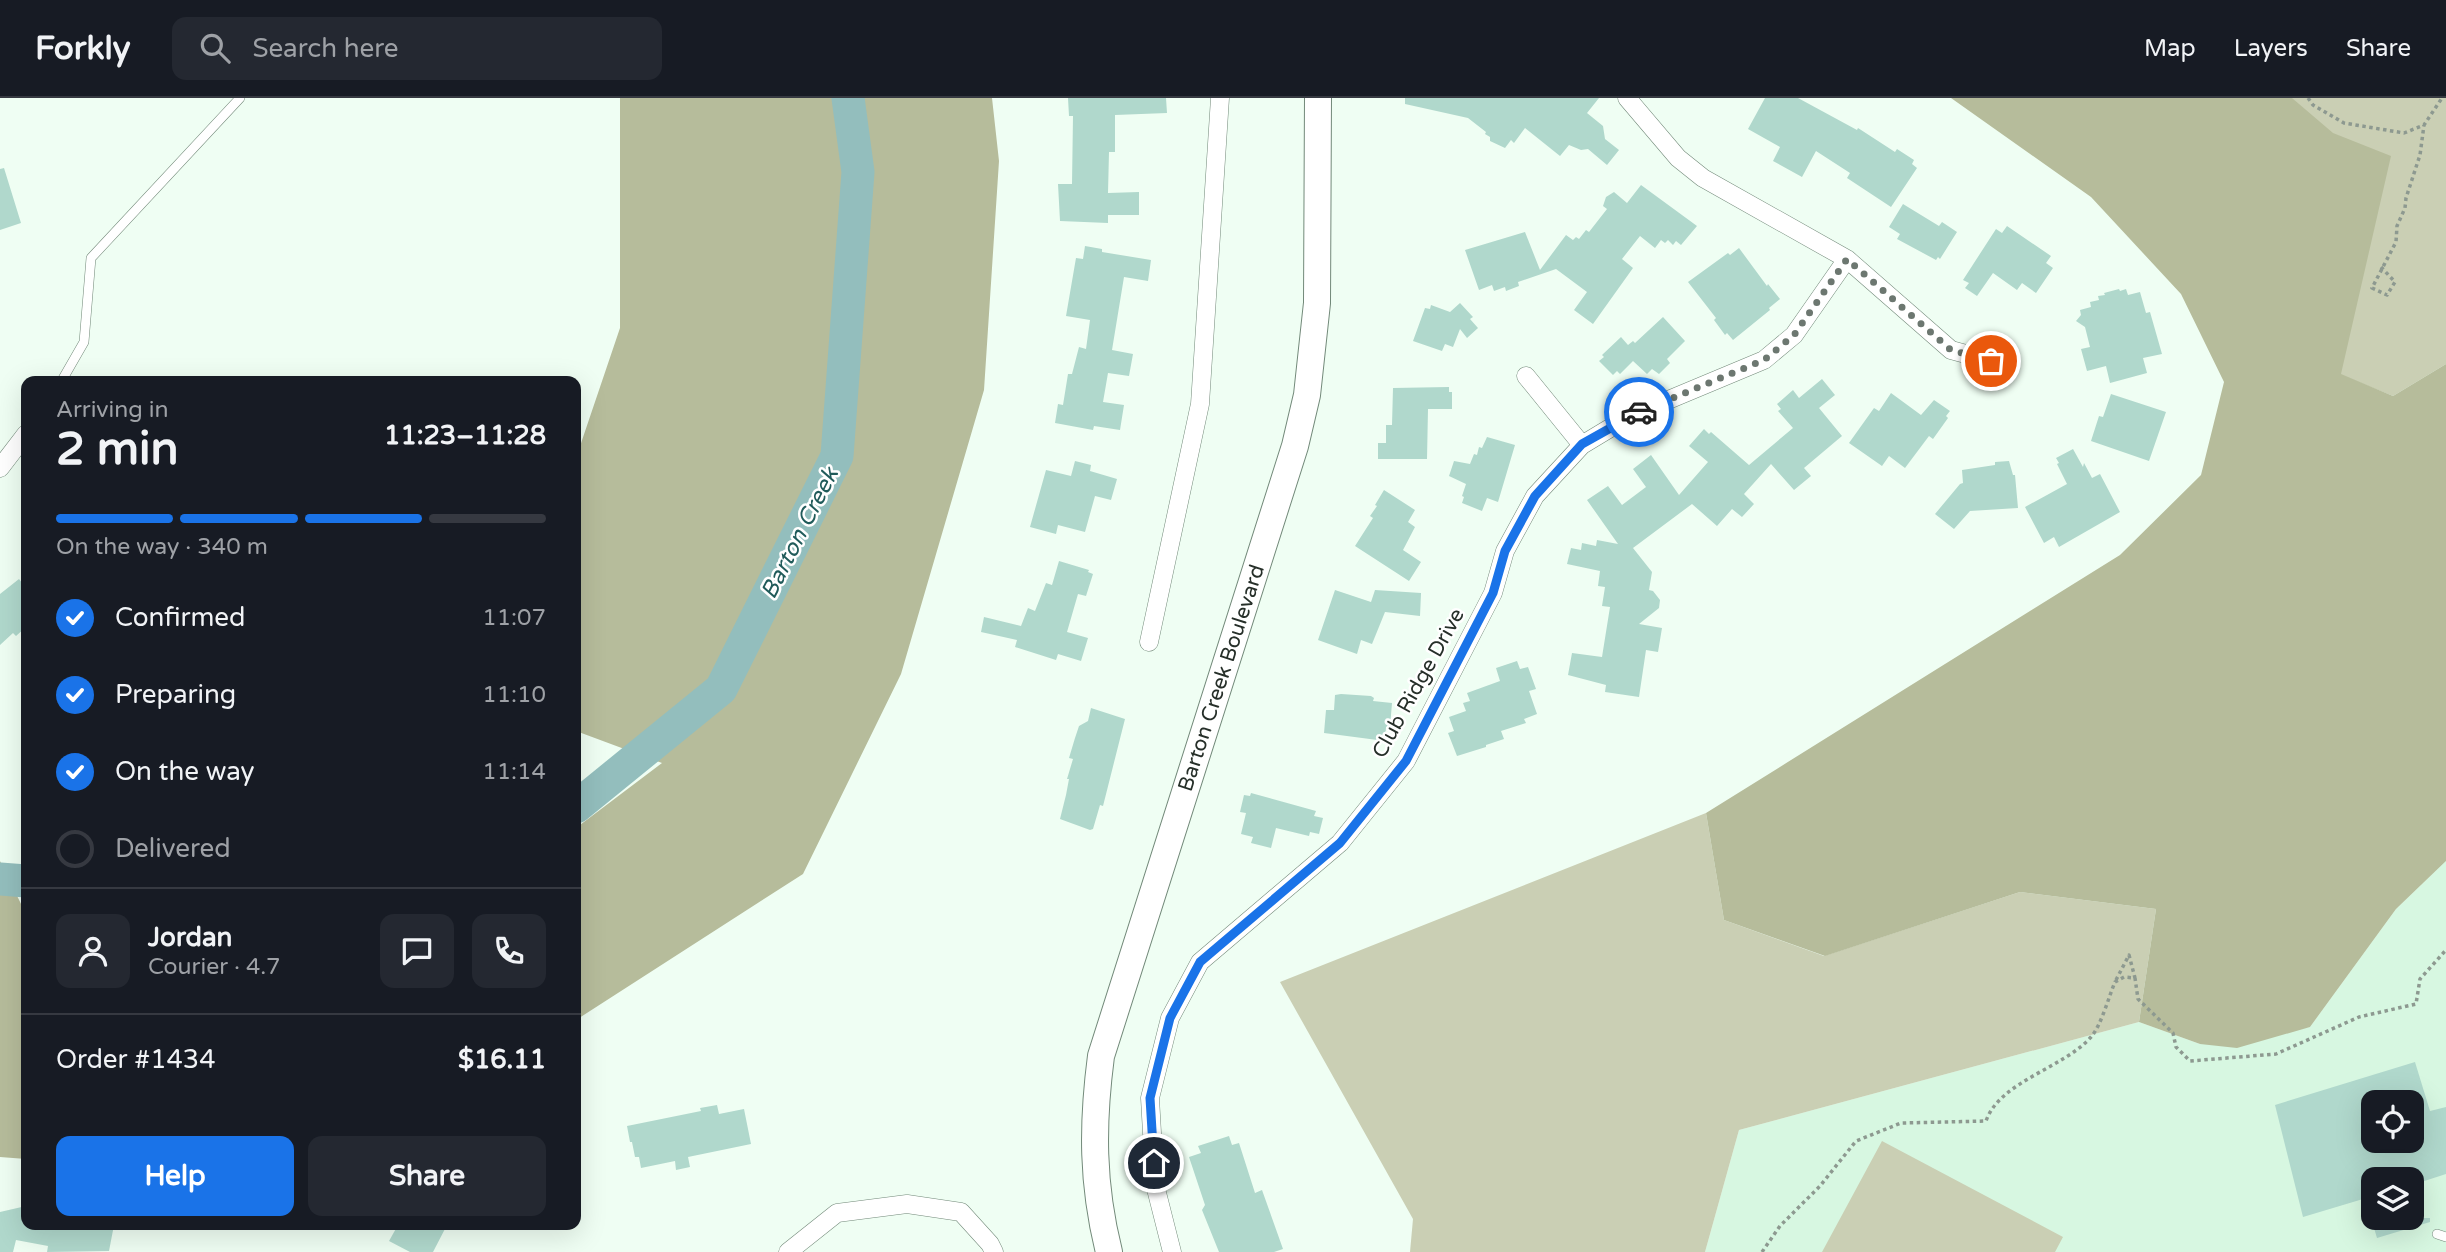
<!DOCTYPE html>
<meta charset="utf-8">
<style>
body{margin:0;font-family:"Varela Round",sans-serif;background:#242831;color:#f1f3f6;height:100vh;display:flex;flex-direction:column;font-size:26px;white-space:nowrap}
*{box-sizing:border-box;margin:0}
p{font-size:23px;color:#9ea1a6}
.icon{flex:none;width:38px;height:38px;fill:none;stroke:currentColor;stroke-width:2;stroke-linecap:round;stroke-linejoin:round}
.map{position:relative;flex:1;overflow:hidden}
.details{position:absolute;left:21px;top:278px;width:560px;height:854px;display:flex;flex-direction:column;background:#171b24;border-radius:14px;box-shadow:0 7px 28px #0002}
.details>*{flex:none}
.buttons{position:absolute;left:2361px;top:992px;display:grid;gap:14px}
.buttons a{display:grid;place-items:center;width:63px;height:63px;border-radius:14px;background:#171b24;box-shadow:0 7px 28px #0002;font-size:35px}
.pin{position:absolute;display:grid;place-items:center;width:60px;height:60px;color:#fff;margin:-30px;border:4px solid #fff;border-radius:50%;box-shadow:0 2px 7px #0007}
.courier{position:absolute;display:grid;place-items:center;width:70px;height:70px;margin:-35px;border:5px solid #1a73e8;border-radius:50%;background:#fff;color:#222;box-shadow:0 2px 9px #0007}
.headline em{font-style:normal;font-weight:800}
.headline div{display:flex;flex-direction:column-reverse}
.headline{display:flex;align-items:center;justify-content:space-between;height:119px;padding:0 35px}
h1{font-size:46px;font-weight:800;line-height:52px}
.bar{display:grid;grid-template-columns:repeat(4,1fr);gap:10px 7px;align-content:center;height:84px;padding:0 35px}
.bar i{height:9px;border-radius:5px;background:#363941}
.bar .active{background:#1a73e8}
.bar p{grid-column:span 4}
.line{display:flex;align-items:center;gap:18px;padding:0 35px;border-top:2px solid #363941}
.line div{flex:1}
.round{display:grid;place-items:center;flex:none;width:74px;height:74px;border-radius:14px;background:#242831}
ol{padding:0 35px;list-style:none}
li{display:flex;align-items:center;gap:21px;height:77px}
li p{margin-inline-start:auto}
li .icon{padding:7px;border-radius:50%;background:#1a73e8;color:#fff;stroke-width:4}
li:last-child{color:#9ea1a6}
li i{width:38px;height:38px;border:4px solid #363941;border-radius:50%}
.button{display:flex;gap:14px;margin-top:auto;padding:14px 35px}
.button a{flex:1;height:80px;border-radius:14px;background:#1a73e8;color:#fff;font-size:28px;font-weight:800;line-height:80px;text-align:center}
.button a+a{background:#242831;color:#f1f3f6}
header{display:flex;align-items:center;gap:42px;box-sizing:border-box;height:98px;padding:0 35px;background:#171b24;border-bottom:2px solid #363941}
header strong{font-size:33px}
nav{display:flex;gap:38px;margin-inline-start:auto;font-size:24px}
.search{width:490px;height:63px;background:#242831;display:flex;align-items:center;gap:18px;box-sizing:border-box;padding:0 24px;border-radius:14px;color:#9ea1a6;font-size:26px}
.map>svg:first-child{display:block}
</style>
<header>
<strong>Forkly</strong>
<div class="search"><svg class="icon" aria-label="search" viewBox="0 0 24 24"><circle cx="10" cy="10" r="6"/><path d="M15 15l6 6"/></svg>Search here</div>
<nav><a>Map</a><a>Layers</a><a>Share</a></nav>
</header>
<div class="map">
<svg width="2446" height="1154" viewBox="0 0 2446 1154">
<rect width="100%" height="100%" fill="#effef3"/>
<path fill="#d7f7e1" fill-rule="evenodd" d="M2446,763v391h-741l34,-122 400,-108 61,22 110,-17 86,-118zM2373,1004h39v39h-39zM2373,1082h39v38h-39z"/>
<path fill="#cacfb4" d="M2130,0h316v266l-53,32 -52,-21z
M1706,715l18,107 100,36 196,-64 136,17 -17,113 -400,108 -34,122h-295l3,-33 -133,-237z
M1882,1043l181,96 -8,15h-233z"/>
<path fill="#b6bc9b" d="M620,0h372l7,63 -15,229 -83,284 -98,200 -227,146v-192l86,-65 -86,-32v-273l44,-130z
M1951,0h341l41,35 58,23 -50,218 52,22 53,-32v497l-50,48 -86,118 -73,21 -37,-4 -61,-22 17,-113 -136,-17 -195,64 -101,-36 -18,-107 414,-258 81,-80 23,-93 -43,-88 -90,-97z
M0,763l23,47h3v251l-26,-2z"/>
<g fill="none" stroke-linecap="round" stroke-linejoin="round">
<path stroke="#93bebd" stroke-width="33" d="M576,709l145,-118 116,-233 21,-284 -10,-74
M0,781l26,2"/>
</g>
<path fill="#b0d8cc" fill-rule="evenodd" d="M1068,0h98l1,15 -52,2v37h-6l-1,41 31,-1v23h-31v8l-48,-2 -2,-37h14l1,-68h-4z
M1405,0h194l-12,15 16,13 2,13 14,11 -12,15 -19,-16 -7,1 -12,-5 -9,11 -35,-28 -11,15 -3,-3 -6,8 -15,-7v-4l-5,-3 1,-2 -18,-14 -63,-14z
M1765,0h33l59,32 1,-2 37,24 2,-3 17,11 -2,4 5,4 -26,39 -44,-29 3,-5 -34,-22 -14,26 -29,-16 7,-14 -32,-18z
M4,70l17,55 -21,7v-61z
M1641,87l56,41 -16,19 -5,-4 -3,4 -5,-5 -3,3 -4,-3 -6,8 -15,-12 -18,23 11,9 -40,56 -19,-14 13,-18 -31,-23 -38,13 1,4 -13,5 -1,-4 -11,4 -2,-6 -13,5 -14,-40 60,-18 15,38 26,-35 7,5 3,-3 3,2 7,-9 3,2 18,-23 -4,-3 3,-9 8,-5 13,11z
M1903,106l36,22 3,-4 15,10 -17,27 -2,-2 -2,3 -39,-21 3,-5 -11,-7z
M2007,128l44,30 -5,7 7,5 -17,25 -14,-10 -5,7 -24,-17 -16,23 -12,-8 4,-5 -6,-3 33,-51 6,4z
M1085,148l17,3v3l49,8 -3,21 -24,-4 -12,73 21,4 -4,22 -21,-3 -5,29 21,3 -4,25 -26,-4 -1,4 -38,-7 3,-19 5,1 5,-31h4l7,-27 7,2 4,-29 -24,-4 10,-58 7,1z
M1739,150l28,38 1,-2 12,15 -11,9 1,2 -37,30 -6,-7 -2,2 -11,-15 2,-2 -28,-36 40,-29 2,2z
M2119,191l1,2 6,-2 2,6 12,-3 6,21 4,-1 12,42 -19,4 4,15 -37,10 -4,-17 -19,5 -6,-22 9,-2 -5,-20 -9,-6 5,-6 -1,-5 11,-3 -1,-5 9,-2 -1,-4 7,-1 -1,-2z
M1460,205l13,14 -3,2 8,9 -11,10 -7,-9 -7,18 -8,-3 -3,7 -29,-10 12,-33 5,1 1,-4 19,7z
M1663,219l22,24 -18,18 3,4 -11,11 -7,-5 -5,5 -14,-13 -13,13 -3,-3 -4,4 -14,-14 5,-4 -2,-2 19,-18 7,8 5,-4 2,2z
M1822,281l13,16 -16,13 23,28 -38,32 7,8 -17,14 -23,-26 -27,30 10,10 -12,13 -10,-8 -15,17 -25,-22 -59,44 19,24 -3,18 4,1 7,9 -1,8 -20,16 23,4 -4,24 -12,-2 -7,47 -34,-5 1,-7 -38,-10 4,-22 30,4 8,-50 -8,-1 3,-19 -7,-1 2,-15 -33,-7 4,-16 10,2 1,-7 14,3 1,-6 21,4 -31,-44 21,-14 14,19 24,-18 -13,-18 18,-14 28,40 29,-33 -19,-16 15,-17 5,5 2,-2 38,33 44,-37 -15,-17 3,-2 -4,-5 16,-14 6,8z
M1449,289v5h3v17h-24l-1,50h-49v-16h8v-18h6l1,-37z
M1891,295l30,22 13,-15 16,11 -4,5 2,2 -15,21 -4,-3 -24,32 -16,-12 -7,10 -33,-23 25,-35 5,3z
M2111,296l55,18 -17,49 -58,-20 8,-25 4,1z
M1487,339l28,8 -17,57 -11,-4 -5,13 -20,-8 2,-6 -2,-1 4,-12 -17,-8 5,-15 16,3 4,-10 3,1 2,-8 3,1z
M2073,351l10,18 1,-4 8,15 8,-4 20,38 -61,35 -5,-10 -10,6 -19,-36 42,-23 -10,-20 2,-1 -3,-5z
M1075,363l16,4 -1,6 27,8 -6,21 -16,-4 -10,36 -27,-7 -2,9 -26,-7 16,-57 25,6z
M2009,363l4,14h2l3,33 -48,3 -16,18 -19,-15 25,-30 3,-1 -1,-13 33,-5v-3z
M1384,392l31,20 -7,12 7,5 -12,23 18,12 -12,19 -54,-35 18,-28 -3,-2 7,-10 -2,-1z
M1059,463l30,9 -1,2 5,2 -7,22 -8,-2 -11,38 21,6 -7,23 -23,-7 -2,6 -41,-13 2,-7 -36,-8 3,-15 37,9 7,-18 7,3 11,-28 6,2z
M19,481l7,9v39l-10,9 -3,-3 -13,12v-51z
M1335,492l36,12 4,-12 46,3 -1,23 -35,-4 -13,32 -11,-4 -4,14 -39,-14z
M1517,563l3,8 8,-2 8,22 -7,2 8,23 -13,5 2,4 -25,8 3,8 -18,6v2l-29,9 -9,-23 6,-2 -5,-14 17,-6 -3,-8 7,-2 -3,-8 33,-12 -4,-13z
M1341,596l30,2 3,2 -1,3 19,2 -2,24h-4l-1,14 -61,-8 2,-23h8l1,-15z
M1091,610l34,11 -22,87 -3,-1 -7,24 -3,1 -30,-11 6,-24 3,-16h-2l6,-20 -4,-1 6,-20 4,-12 9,-5z
M1251,695l65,18 -2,5 9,2 -4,16 -9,-2 -1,4 -33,-8 -5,20 -20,-5 2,-6 -12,-3 5,-21 -6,-1 4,-17 6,1z
M2415,964l15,49 16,-4v67l-34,11v-5h-39v16l-70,21 -28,-112zM2373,1004h39v39h-39z
M717,1007l2,9 25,-5 7,35 -63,13 2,10 -14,3 -1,-9 -34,7 -2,-11h-4l-3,-15h-2l-3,-16 74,-15 -1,-3z
M1229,1038l3,9 7,-2 16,50 7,-3 21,59 -9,3h-55l-17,-42 3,-5 -16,-48 12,-4 -3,-7z
M26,1108v19h88l-5,26 -62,1 1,-6 -32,-6 -3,12h-13v-40z
M2371,1120h59v4l-53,16z
M398,1127h49l-14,27h-23l-21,-11z"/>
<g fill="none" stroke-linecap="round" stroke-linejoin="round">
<defs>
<path id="lane" d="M61,284l23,-40 7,-84 149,-160
M2437,1136l9,3"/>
<path id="street" d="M1627,0l51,60 25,20 144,81 104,91 59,16
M1526,278l56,69
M0,370l26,-34
M1149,544l51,-238 20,-306
M788,1154l49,-39 70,-9 54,8 29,32 4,8
M1172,1154l-17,-67 -5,-87 20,-80 30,-56 140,-119 66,-82 87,-168 12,-42 30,-55 47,-51 48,-29 134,-56 30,-25 53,-76"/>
<path id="secondary" d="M1109,1154c-17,-68 -17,-127 -8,-196l194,-610 12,-51 10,-92 1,-205"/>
</defs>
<use href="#lane" stroke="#728979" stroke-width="10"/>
<use href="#street" stroke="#728979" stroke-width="19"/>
<use href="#secondary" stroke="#728979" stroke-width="28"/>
<path stroke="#8d9990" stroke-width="3.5" stroke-dasharray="3.5 3.5" stroke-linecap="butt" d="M2308,0l5,7 31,18 60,10 20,-8 18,-27
M2381,169l14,15 -8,13 -15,-7 24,-46 1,-16 8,-18 1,-10 14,-43 4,-30
M2116,882l13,-25 6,23
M1762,1154l18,-26 40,-40 36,-45 45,-18 85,-2c14,-40 78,-53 105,-84 10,-11 18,-41 24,-55l9,-5 11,1 3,21 35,34 3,14 14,14 86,-7 83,-37 57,-13 4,-25 26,-29"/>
<use href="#lane" stroke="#fff" stroke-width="9"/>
<use href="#street" stroke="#fff" stroke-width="18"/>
<use href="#secondary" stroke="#fff" stroke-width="26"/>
</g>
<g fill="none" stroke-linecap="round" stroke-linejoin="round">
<path stroke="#6c7770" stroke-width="7" stroke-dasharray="0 12.6" d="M1639,314l125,-52 30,-25 53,-76 104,91 40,11"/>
<path stroke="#1a73e8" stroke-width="9" d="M1154,1065l-4,-65 20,-80 30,-56 140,-119 66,-82 87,-168 12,-42 30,-55 47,-52 57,-32"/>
</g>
<g text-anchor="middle" stroke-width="5" stroke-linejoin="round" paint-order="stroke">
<g font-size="21" fill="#262f29" stroke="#fff">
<text transform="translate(1221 580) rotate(-72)" y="7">Barton Creek Boulevard</text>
<text transform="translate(1418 585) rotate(-61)" y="7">Club Ridge Drive</text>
</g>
<g font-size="23" font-style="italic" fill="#205b5a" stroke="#fff">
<text transform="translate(799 435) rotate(-63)" y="8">Barton Creek</text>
</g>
</g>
</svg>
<div class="buttons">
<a><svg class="icon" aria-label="locate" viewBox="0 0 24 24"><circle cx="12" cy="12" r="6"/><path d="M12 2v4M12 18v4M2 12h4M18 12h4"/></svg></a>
<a><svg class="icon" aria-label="layers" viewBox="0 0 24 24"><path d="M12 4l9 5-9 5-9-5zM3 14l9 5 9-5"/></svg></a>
</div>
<div class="pin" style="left:1991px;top:263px;background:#ea580c"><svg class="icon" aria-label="bag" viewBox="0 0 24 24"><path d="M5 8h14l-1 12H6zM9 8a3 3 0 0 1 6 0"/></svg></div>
<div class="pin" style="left:1154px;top:1065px;background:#1f2937"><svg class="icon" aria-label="home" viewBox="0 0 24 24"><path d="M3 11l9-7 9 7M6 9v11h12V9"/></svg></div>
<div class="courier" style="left:1639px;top:314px"><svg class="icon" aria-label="car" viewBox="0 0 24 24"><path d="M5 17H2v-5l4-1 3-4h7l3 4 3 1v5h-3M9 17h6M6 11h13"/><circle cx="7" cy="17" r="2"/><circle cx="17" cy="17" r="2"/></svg></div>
<section class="details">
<div class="headline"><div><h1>2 min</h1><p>Arriving in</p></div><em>11:23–11:28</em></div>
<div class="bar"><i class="active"></i><i class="active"></i><i class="active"></i><i></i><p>On the way · 340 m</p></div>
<ol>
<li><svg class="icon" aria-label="check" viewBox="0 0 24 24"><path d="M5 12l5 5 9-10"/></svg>Confirmed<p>11:07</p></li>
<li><svg class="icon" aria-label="check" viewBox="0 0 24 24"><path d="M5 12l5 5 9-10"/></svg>Preparing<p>11:10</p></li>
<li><svg class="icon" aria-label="check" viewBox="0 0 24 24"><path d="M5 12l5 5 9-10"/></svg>On the way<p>11:14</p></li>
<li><i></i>Delivered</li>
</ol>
<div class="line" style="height:126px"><a class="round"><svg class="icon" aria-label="person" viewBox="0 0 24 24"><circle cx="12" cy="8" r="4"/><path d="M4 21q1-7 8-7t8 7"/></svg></a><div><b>Jordan</b><p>Courier · 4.7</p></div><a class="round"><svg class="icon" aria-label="chat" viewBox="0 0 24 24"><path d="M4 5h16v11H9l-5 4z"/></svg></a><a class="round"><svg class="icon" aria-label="phone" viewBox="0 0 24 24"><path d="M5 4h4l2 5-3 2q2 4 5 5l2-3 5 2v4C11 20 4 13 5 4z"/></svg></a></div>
<div class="line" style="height:91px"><div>Order #1434</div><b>$16.11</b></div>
<div class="button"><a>Help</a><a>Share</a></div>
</section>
</div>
